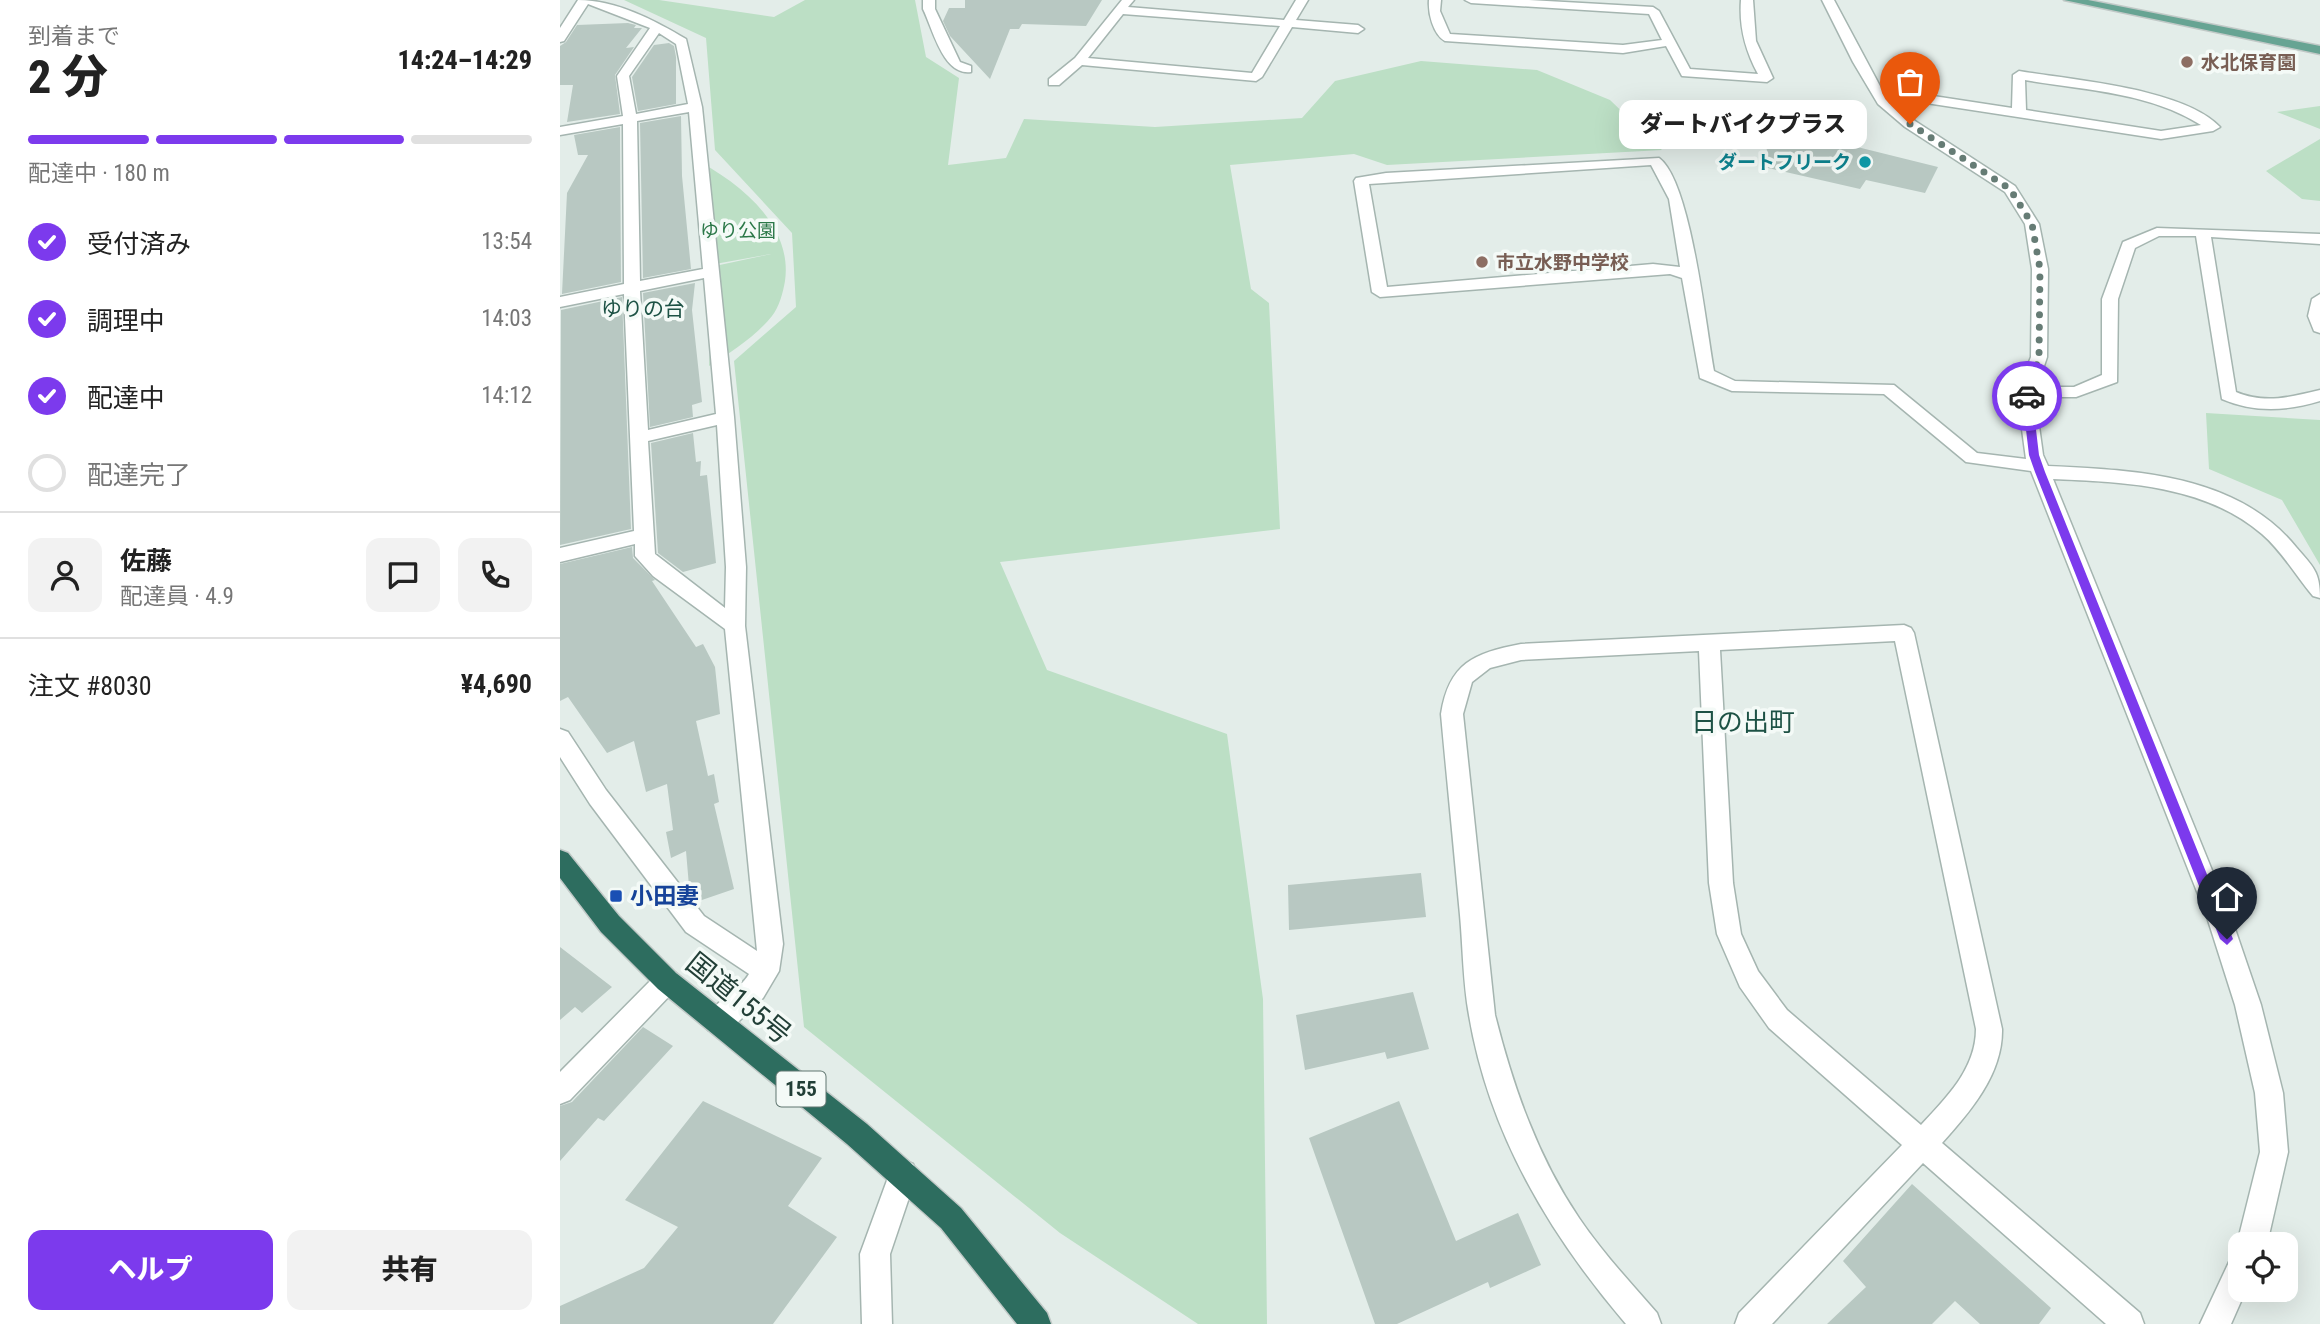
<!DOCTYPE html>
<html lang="ja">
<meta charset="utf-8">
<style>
body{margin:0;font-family:"Roboto Condensed","Noto Sans JP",sans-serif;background:#f2f2f2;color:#222;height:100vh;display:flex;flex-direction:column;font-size:26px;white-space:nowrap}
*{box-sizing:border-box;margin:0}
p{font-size:23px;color:#767676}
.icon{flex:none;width:38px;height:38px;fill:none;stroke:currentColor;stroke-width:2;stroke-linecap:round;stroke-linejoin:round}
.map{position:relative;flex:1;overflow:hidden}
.panel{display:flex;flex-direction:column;background:#fff;width:560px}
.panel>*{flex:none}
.buttons{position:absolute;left:1668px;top:1232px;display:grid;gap:14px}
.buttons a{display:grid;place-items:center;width:70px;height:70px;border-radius:14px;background:#fff;box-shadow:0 7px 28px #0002;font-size:35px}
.pin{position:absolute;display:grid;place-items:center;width:60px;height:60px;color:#fff;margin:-72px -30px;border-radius:50% 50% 50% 0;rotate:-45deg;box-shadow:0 0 7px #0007}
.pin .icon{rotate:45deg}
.courier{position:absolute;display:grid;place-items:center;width:70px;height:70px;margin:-35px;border:5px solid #7c3aed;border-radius:50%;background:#fff;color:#222;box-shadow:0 2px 9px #0007}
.bubble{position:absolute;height:49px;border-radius:14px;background:#fff;box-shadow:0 7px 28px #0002;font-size:23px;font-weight:800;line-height:49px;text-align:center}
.head em{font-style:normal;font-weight:800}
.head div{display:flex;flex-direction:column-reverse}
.head{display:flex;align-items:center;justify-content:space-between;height:119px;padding:0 28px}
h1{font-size:46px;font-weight:800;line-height:52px}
.bar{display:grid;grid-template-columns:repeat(4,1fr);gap:10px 7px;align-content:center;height:84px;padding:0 28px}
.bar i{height:9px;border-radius:5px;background:#e0e0e0}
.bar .on{background:#7c3aed}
.bar p{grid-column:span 4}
.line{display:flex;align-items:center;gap:18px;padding:0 28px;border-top:2px solid #e0e0e0}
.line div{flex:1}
.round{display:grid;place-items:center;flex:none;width:74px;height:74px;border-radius:14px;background:#f2f2f2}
ol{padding:0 28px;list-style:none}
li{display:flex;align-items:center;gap:21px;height:77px}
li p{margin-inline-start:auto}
li .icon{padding:7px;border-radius:50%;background:#7c3aed;color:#fff;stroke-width:4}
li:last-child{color:#767676}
li i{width:38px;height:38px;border:4px solid #e0e0e0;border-radius:50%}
.action{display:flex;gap:14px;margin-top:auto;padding:14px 28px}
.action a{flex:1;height:80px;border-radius:14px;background:#7c3aed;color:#fff;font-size:28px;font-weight:800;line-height:80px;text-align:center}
.action a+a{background:#f2f2f2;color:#222}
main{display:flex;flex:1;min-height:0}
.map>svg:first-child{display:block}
</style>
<main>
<section class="panel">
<div class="head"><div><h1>2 分</h1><p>到着まで</p></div><em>14:24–14:29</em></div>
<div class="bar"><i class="on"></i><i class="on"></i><i class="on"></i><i></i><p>配達中 · 180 m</p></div>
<ol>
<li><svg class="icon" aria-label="check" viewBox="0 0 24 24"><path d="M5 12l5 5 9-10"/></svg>受付済み<p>13:54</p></li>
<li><svg class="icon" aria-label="check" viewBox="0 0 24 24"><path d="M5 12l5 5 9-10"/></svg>調理中<p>14:03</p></li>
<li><svg class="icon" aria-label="check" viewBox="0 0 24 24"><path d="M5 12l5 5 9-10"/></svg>配達中<p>14:12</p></li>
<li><i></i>配達完了</li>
</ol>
<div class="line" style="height:126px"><a class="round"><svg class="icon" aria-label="person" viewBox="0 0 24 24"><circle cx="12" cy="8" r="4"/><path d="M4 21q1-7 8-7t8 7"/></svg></a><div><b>佐藤</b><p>配達員 · 4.9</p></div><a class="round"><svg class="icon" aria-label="chat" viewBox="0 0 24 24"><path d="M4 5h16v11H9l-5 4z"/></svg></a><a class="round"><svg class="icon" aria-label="phone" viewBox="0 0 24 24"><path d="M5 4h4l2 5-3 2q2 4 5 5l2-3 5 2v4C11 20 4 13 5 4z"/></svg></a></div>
<div class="line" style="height:91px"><div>注文 #8030</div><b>¥4,690</b></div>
<div class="action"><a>ヘルプ</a><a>共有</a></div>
</section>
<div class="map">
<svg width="1760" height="1324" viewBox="0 0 1760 1324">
<rect width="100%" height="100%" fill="#e3ede9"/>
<path fill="#bcdfc5" d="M64,0h35l115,17 31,-17h110l11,57 33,21 -11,87 58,-7 18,-39 131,8 147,-9 33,-37 86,-20 116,9 73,30 52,50 -275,15 -33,-11 -124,11 21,124 18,14 11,226 -280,33 47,108 180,64 36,265 4,325h-69l-138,-91 -256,-206 -70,-666 62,-54 -4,-74 -77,-83 -9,-112z
M1760,106v23l-43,-17z
M1760,139v62l-18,-2 -36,-28z
M132,158c46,23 101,66 93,123 -2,12 -6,26 -13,35 -17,21 -41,36 -63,50l6,-100 56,-12 -56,10z
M1646,413l114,7v145l-38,-65 -73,-31z"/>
<path fill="#b8c8c2" d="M405,0h137l-16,26 -64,-2 -3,5h-9l-20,50 -40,-43 -7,-15 6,-13h16z
M68,23l8,2 -2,3h8l-16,20 8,-1 -19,28 5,39 -53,8 6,-37h-13v-39l6,-4 11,-17z
M109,43l5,3 2,11v47l-38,7 -6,-34 22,-32z
M121,116l1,60 9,93 -48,9 -3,-155z
M60,127l1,155 -59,12 5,-101 21,-38h-10l-4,-20z
M1212,127l57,13 109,27 -13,26 -59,-13 -6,9 -101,-23 9,-13 -5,-14z
M135,283l-3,27 10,92 -10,3 1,12 -43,10 -7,-134z
M62,297l9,232 -71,16 1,-235z
M133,433l3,29 5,-1 -1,15 7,-1 9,88 -33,9 -25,-19 -7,-110z
M72,547l1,11 22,22 -3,1 44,66 7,-3 12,23 5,47 -24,7 12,55 6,-2 5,28 -5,2 20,85 -35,12 -2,-18 -8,3 -3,-35 -15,7 -5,-26 7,-2 -6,-46 -21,8 -12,-51 -27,12 -39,-56 -8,4v-137z
M861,873l5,44 -137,13 -1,-45z
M0,947l52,40 -30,26 -7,-6 -15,13z
M853,992l16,57 -42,10 -2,-7 -80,18 -9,-55z
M83,1027l30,19 -69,75 -6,-3 -38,43v-55l12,-4z
M143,1101l119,57 -34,48 49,31 -64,87h-213v-18l84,-38 34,-41 -53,-27z
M839,1101l57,140 62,-28 23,52 -51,23 -2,-6 -91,42h-22l-66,-186z
M1352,1184l139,124 -12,16h-59l-25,-23 -23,23h-105l39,-37 -23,-26z"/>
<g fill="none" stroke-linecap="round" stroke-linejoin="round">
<defs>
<path id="minor" d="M18,0c38,0 76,20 108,39l16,68 32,310 12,150 -1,59 38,318 -4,27 -16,27 -25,24 -21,11 -9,-3 -4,-9c8,-19 34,-28 45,-47l-63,-42 -96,-128 -30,-47v-28l8,3 38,58 98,126 53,35 -32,-322 -72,-53 -18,-20v-12l-75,18v-14l74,-17 -10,-237 -64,13v-10l64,-13 -1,-160 -63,11v-8l63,-11 -6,-40 33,-48 -62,-24 -24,37 -4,1v-14zM99,33l17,11 12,60 -52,10 -7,-38zM129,112l14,157 -63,12 -3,-160zM144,278l12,136 -68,16 -8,-139zM157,425l9,142 -1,41 -70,-54 -7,-113z
M363,0h12v9l25,53 11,4v6c-28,4 -38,-43 -48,-63z
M562,0h12l-6,7 156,13 12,-20h12l-12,20 62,5 6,4 -6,4 -66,-6 -30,50 -6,4 -174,-16 -23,20h-10v-6l26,-21zM563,14l157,12 -28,47 -164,-15z
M869,0h12l-1,11 10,23 173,11 39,-5 -13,-26 -178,-11 -6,-3h64l124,7 6,4 31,58 68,5c-13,-24 -19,-47 -17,-74h12l3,41 17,37 -6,4 -85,-6 -16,-30 -43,7 -178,-12c-12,-7 -17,-28 -16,-41z
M1262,0h12l47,88 131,20 1,-33 6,-4c52,9 164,17 201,56l-7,4 -52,8 -274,-42 28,24 100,65 24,38 9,45 -1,88 -10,30h37l28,-12v-76l21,-57 34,-14 163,6v10l-109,-7 25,155c28,12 56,5 84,-2v11c-34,10 -65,12 -98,-2l-26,-163h-37l-24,12 -17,51 -1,83 -41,15h-41l8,58 5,11c86,4 189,8 248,81 17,20 24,24 24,51l-7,-2c-17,-20 -31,-45 -51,-62 -57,-49 -138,-52 -209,-55l178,438 30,88 22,88 5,59 -21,92h-27v6l-3,-6 23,-92 -5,-59 -20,-88 -28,-88 -176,-446 -65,-9 -82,-68 -152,-3 -32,-13 -18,-100 -12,-4 -290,23 -8,-5 -18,-111 2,-3 30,-5 273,-15c32,23 47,170 55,213l21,10 159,4 83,68 49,6 -9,-67 14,-35 1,-88 -7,-45 -20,-32 -100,-65 -27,-23 -25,-42zM1465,80c59,10 124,12 176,45l-40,6 -135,-21zM1091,165l18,34 11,68 -27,-3 -266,23 -18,-103z
M1760,294v39l-6,-2 -6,-15 4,-17z
M1344,625l7,3 3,5 88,396c1,45 -32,83 -60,114l198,170 4,11h-38l-183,-161 -151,161h-37l4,-11 163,-168 -133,-117 -29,-41 -23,-53 -8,-51 -10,-232 -178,9 -31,8 -18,14 -9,32 32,301c18,71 42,141 84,203 23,34 51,64 78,95l4,11h-35c-76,-89 -137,-190 -157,-309 -6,-32 -6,-67 -9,-100 -6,-67 -13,-134 -19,-201 8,-51 33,-61 80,-70zM1335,641l81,388c0,40 -30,69 -55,96l-134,-115 -29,-39 -17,-37 -8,-51 -13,-233z
M107,969l9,4 4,8 -4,8 -106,111 -10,4v-32l98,-99z
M343,1160l10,4 4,10 -27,80 2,70h-30l-2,-70 33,-90z
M1680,1255v35h6l-15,34h-31l30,-64z"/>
<path id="major" d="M1504,0h24l232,46v8z"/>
<path id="highway" d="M0,850l8,3 51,63 57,57 191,151 94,84 86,105 4,11h-34l-76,-96 -94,-84 -189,-155 -57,-57 -41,-54z"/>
</defs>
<use href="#minor" stroke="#a5b5b0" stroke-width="3"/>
<use href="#major" stroke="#c1c9c7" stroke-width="3"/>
<use href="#highway" stroke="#c1c9c7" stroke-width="3"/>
<use href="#minor" fill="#fff" fill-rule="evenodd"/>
<use href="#major" fill="#67a493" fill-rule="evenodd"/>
<use href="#highway" fill="#2d6d5f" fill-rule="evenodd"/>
</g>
<path fill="#7c3aed" d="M1467,393l5,3 7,59 6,17 188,467 -6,6 -7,-6 -185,-467 -6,-17 -7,-59z"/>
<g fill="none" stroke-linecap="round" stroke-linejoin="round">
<path stroke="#667c75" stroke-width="7" stroke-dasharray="0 12.6" d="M1350,124l100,65 22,35 8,45 -1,88 -12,39"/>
</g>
<g fill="#8d6e63" stroke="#f4faf7" stroke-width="2.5">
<circle cx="1627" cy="62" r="7"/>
<circle cx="922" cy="262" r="7"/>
</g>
<circle fill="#0f9aa8" stroke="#f4faf7" stroke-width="2.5" cx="1305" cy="162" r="7"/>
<rect fill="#1a4fb4" stroke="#f4faf7" stroke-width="2.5" x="49" y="889" width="14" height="14" rx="3.5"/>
<g text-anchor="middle" stroke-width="7" stroke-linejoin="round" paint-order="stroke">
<g font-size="19" font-weight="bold" fill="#785e54" stroke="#f4faf7" text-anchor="start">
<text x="1641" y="69">水北保育園</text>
<text x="936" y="269">市立水野中学校</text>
</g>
<g font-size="19" font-weight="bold" fill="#0d838f" stroke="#f4faf7" text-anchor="end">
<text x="1291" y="169">ダートフリーク</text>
</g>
<g font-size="19" fill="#2b7848" stroke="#f4faf7">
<text x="178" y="237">ゆり公園</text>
</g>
<g font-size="21" fill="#1d5245" stroke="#f4faf7">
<text x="83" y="316">ゆりの台</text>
</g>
<rect fill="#f4faf7" stroke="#617771" stroke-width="2" x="216.5" y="1071.5" width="49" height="35" rx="5"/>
<g font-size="21" font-weight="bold" fill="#223f37">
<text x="241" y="1096">155</text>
</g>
<g font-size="23" font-weight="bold" fill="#164399" stroke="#f4faf7" text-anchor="start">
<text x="70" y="904">小田妻</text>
</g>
<g font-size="26" fill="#1d5245" stroke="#f4faf7">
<text x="1183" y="731">日の出町</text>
</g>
<g font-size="28" fill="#223f37" stroke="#f4faf7">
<text transform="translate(179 998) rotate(39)" y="10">国道155号</text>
</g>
</g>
</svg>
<div class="buttons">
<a><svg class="icon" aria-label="locate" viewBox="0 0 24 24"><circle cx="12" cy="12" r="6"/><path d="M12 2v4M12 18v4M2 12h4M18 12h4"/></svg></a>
</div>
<div class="pin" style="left:1350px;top:124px;background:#ea580c"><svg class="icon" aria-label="bag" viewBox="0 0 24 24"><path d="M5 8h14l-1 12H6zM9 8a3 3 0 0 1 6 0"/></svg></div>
<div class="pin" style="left:1667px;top:939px;background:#1f2937"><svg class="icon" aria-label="home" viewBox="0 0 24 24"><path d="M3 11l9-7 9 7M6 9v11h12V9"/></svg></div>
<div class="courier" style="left:1467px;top:396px"><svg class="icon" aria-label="car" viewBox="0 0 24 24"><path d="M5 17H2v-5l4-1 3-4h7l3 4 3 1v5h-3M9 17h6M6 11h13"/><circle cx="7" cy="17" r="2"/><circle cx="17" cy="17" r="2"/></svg></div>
<div class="bubble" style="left:1059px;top:100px;width:248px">ダートバイクプラス</div>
</div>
</main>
